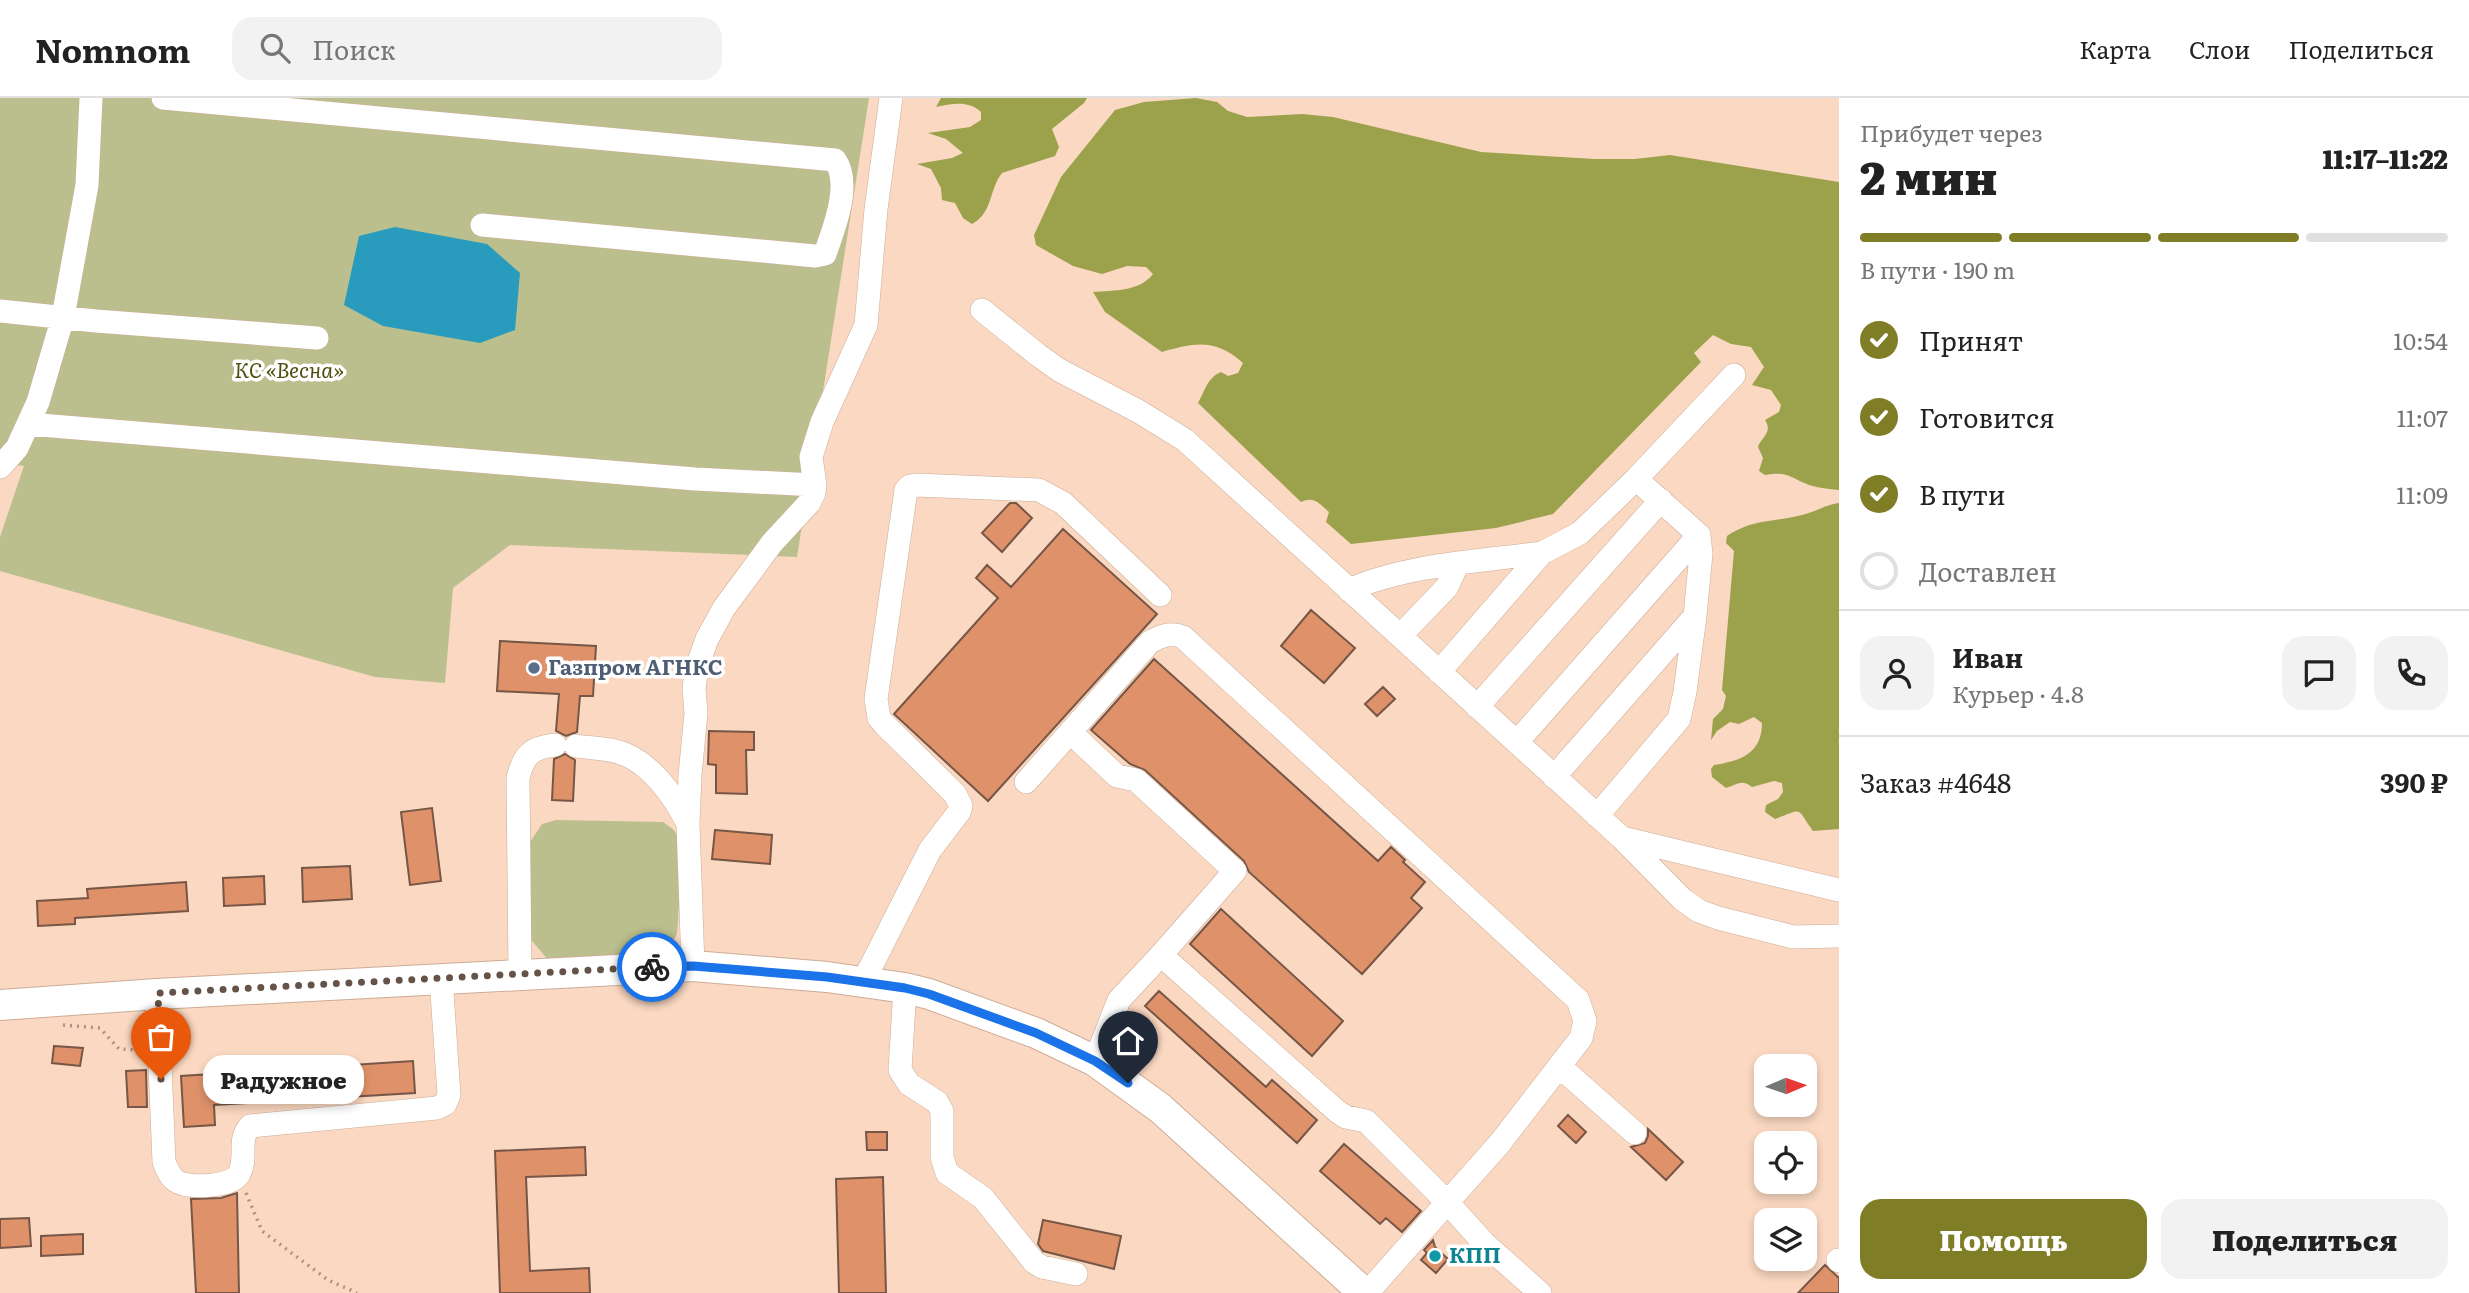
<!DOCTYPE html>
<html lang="ru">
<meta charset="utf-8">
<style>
body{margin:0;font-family:Literata,serif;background:#f2f2f2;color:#222;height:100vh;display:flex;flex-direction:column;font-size:26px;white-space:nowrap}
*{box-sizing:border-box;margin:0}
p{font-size:23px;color:#767676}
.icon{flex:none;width:38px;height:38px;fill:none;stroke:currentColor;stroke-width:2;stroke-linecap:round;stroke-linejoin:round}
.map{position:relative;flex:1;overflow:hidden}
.drawer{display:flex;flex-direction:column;background:#fff;width:630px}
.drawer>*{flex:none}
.needle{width:46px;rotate:88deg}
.buttons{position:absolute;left:1754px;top:956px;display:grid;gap:14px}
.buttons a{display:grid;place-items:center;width:63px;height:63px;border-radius:14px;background:#fff;box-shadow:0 4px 10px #0003;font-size:35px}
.pin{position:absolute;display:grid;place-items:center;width:60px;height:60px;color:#fff;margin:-72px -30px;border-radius:50% 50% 50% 0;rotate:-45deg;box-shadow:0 0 7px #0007}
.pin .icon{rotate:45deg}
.courier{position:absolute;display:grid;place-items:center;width:70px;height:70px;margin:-35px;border:5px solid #1a73e8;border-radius:50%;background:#fff;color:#222;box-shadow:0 2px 9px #0007}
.bubble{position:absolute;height:49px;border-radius:21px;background:#fff;box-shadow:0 4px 10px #0003;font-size:23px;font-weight:800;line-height:49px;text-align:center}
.summary em{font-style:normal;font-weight:800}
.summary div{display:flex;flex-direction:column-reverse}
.summary{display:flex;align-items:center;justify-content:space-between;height:119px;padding:0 21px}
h1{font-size:46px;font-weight:800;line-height:52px}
.bar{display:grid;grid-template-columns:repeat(4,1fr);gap:10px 7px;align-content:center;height:84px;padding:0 21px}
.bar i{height:9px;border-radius:5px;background:#e0e0e0}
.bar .current{background:#7f7d25}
.bar p{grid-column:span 4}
.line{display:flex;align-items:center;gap:18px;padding:0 21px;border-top:2px solid #e0e0e0}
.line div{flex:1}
.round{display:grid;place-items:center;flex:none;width:74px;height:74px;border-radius:21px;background:#f2f2f2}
ol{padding:0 21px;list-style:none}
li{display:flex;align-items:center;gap:21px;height:77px}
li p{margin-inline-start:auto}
li .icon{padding:7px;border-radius:50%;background:#7f7d25;color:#fff;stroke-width:4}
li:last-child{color:#767676}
li i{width:38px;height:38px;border:4px solid #e0e0e0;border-radius:50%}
.primary-button{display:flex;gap:14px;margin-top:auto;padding:14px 21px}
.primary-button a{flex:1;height:80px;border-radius:21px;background:#7f7d25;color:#fff;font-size:28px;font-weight:800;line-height:80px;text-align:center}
.primary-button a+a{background:#f2f2f2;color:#222}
header{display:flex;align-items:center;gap:42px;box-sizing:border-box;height:98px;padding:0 35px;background:#fff;border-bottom:2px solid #e0e0e0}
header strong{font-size:33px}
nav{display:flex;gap:38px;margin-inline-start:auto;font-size:24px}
.search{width:490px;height:63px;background:#f2f2f2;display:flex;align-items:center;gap:18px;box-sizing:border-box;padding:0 24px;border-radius:21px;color:#767676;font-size:26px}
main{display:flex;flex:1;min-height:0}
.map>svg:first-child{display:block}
</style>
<header>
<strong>Nomnom</strong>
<div class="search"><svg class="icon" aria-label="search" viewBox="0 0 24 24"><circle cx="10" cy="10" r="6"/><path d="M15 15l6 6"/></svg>Поиск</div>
<nav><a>Карта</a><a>Слои</a><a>Поделиться</a></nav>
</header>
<main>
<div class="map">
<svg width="1839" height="1195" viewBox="0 0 1839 1195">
<rect width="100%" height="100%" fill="#fad8c1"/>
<path fill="#bbbf8d" d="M0,0h869l-72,459 -287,-12 -57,43 -8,95 -70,-6 -375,-106v-34l24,-71 -24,-3z
M556,722l107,2 11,8 9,17 -6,87 -9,15 -11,9 -108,3 -21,-25v-91l14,-21z"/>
<path fill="#9ca14c" d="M941,0h146l-3,5 -32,26 7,18 -4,9 -53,17c-13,16 -9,40 -30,51l-9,-6 -8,-15 -13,-3 -1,-12 -10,-19 -14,-5 35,-6 11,-5 -17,-14 -18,-6 42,-6 11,-7v-8c-13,-12 -29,-8 -45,-5z
M1196,0l21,4 11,9 19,6 55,-3 31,3 148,35 113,7h41l35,-4 169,27v308c-10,-1 -20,-2 -30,-5 -20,-8 -21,-14 -44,-10l-6,-4 4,-13 -5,-11c4,-11 15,-14 7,-27l14,-8 2,-7 -10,-15 -19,-5 12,-18 -13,-20 -20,-3 -18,-9 -19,18 7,9 -148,152 -57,14 -145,16 -25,-22 3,-10c-10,-9 -15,-16 -28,-10l-103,-99c7,-12 9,-25 23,-31l7,4 10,-3 5,-10c-27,-24 -47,-21 -81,-11l-57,-40 -12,-20c21,-2 46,0 60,-18l-7,-7 -19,-1 -25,8 -29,-8 -37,-21 -2,-10 27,-58 54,-67 29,-8z
M1839,405v326l-26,2c-17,-23 -8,-24 -38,-12l-10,-7 1,-7 12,-6 5,-7 -1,-9 -8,-2 -22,6c-10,-8 -14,-3 -26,1l-14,-11 -1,-8 3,-4c27,-4 48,-12 48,-42l-8,-6 -15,7 -9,-2 -13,9 -6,9 2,-21 10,-10 3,-13 -4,-6 12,-139 -8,-8 1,-7c28,-18 44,-13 75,-21 14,-3 22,-10 37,-12z"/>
<path fill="#299cbd" d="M395,129l92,17 33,29 -5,57 -35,13 -97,-17 -39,-21 15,-69z"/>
<path fill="#df926a" stroke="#765646" stroke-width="2" d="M1010,405h6l16,15 -30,34 -20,-19z
M1063,431l94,85 -169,187 -94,-87 104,-116 -22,-20 11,-13 24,22z
M1311,512l44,38 -31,35 -43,-37z
M500,543l96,5 -3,50h-13l-3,36 -11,4 -10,-5 3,-37 -62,-3z
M1154,561l224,202 13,-14 14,13 -2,2 22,20 -14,16 11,10 -60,66 -113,-102 -5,-11 -99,-91 -15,-6 -39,-34z
M1383,589l12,12 -18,17 -12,-12z
M709,633l45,1v18h-8l1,44 -31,-1v-28l-8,-1z
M565,656l10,6 -2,41 -21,-1 2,-41z
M432,710l9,73 -31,4 -9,-73z
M715,732l57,5 -2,29 -58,-5z
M350,768l2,33 -49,3 -1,-34z
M264,778l1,28 -41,2 -1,-28z
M186,784l2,29 -113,7v6l-37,2 -1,-25 51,-3 -1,-9z
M1221,811l122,112 -31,35 -122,-112z
M1159,893l107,96 6,-7 45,40 -20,23 -152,-137z
M54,948l29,2 -3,18 -28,-3z
M413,963l2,32 -201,12 1,20 -31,2 -3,-51z
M146,972l1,37h-19l-2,-36z
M1568,1017l18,17 -10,11 -18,-17z
M1648,1031l35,33 -17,18 -35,-33 14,-4 3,-7z
M866,1034h21v18h-20z
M1344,1046l77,67 -19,21 -16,-14 -6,6 -60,-53z
M585,1049l1,28 -60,2 4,94 59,-3 1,25h-90l-5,-142z
M883,1079l3,116h-47l-3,-114z
M237,1095l2,100h-43l-5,-94 30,-1z
M29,1120l2,28 -31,2v-29z
M1043,1122l78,16 -7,33 -71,-18 -5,-7z
M83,1136v20l-42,2v-20z
M1433,1142l2,7 13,12 -12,14 -15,-13 6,-7 -3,-3z
M1825,1167l14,13v15h-41z"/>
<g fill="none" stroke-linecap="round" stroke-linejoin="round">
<defs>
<path id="minor" d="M163,0l672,62c17,24 -1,68 -10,94l-10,2 -333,-31
M982,212l56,45 21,15 79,41 47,29 437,398 60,61 17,12 19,7 75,19 46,-1
M0,213l96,10 221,17
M28,326l667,55 120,6
M0,369l17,-19 21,-46 25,-85 24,-132 4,-87
M1349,492c55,-25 132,-29 193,-37l38,-20 56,-54 98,-104
M1400,538l47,-49 10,-22
M1439,574l103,-119
M1477,609l184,-207
M1070,634l47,44 19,4 99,91 -74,84 177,157 8,5 20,4 81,81 37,41 56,50
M1517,644l182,-207
M576,648c13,2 27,2 39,5 34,8 59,45 73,73l5,142
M1554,679l141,-161
M1026,684l124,-140c11,-6 20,-10 33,-5l395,363 7,21 -4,17 -81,105 -133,150
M1597,718l82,-97 6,-27 10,-76 6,-62 -2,-19 -63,-56
M688,726l2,-49 6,-62 -2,-25 3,-21 10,-28 17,-31 48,-65 37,-40 5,-10 1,-8 -4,-28 11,-35 44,-97 10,-116 15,-111
M1622,740l217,52
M520,875l-2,-195c6,-24 13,-30 37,-33
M863,884l67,-132 29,-38 2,-6 -6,-12 -71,-70 -5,-6 -3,-19 30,-209 4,-4 6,-1 123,5 24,13 97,92
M905,890l-5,82 9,14 28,18 5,9v46l5,16 36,25 51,64 8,5 34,7
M157,896l7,168c3,7 6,15 12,19 12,8 56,6 63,-7 9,-16 -2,-34 11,-48l187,-18 8,-4 4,-9 -8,-117
M1095,963l24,-61 42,-45
M1559,968l76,67
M1838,1162l1,1"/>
<path id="major" d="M0,907l157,-11 536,-28 134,11 78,11 24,6 107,39 59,28 65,47 204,185"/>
</defs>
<use href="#minor" stroke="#cdac96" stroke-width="24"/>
<use href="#major" stroke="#cdac96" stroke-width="32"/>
<path stroke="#ad9281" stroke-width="3.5" stroke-dasharray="2 5" stroke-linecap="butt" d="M63,927l37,3 19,21 21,1
M246,1095l16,38 66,49 29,13"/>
<use href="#minor" stroke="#fff" stroke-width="23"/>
<use href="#major" stroke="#fff" stroke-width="30"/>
</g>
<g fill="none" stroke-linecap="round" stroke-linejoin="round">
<path stroke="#665347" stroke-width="7" stroke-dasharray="0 12.6" d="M161,981l-3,-86 494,-26"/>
<path stroke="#1a73e8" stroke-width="9" d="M652,869l41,-1 134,11 78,11 24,6 107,39 59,28 33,22"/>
</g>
<circle fill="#5c6f8a" stroke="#fff" stroke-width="2.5" cx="534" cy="570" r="7"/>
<circle fill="#0f9aa8" stroke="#fff" stroke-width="2.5" cx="1435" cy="1158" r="7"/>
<g text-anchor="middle" stroke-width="7" stroke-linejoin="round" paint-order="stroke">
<g font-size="21" font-style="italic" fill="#4e5010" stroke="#fff">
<text x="289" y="280">КС «Весна»</text>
</g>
<g font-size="21" font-weight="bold" fill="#4e5e75" stroke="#fff" text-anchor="start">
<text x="548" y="577">Газпром АГНКС</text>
</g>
<g font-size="21" font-weight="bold" fill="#0d838f" stroke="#fff" text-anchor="start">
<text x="1449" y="1165">КПП</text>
</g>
</g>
</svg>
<div class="buttons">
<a><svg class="needle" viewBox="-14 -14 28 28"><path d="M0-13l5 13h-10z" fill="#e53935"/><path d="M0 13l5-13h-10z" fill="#767676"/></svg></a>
<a><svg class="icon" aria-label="locate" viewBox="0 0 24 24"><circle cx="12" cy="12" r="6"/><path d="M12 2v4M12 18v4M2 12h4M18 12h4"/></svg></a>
<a><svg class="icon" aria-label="layers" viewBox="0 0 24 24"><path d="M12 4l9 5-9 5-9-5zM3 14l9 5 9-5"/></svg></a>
</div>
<div class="pin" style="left:161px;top:981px;background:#ea580c"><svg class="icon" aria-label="bag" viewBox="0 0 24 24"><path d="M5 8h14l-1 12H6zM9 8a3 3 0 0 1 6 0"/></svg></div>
<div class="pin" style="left:1128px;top:985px;background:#1f2937"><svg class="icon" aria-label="home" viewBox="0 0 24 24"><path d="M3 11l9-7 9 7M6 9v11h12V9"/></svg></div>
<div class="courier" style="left:652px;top:869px"><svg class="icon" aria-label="bike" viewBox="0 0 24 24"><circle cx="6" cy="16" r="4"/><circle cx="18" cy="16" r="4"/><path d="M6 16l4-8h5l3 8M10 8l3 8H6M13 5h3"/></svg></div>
<div class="bubble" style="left:203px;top:957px;width:161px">Радужное</div>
</div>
<section class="drawer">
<div class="summary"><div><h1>2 мин</h1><p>Прибудет через</p></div><em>11:17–11:22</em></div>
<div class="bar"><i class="current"></i><i class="current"></i><i class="current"></i><i></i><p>В пути · 190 m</p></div>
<ol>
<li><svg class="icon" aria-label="check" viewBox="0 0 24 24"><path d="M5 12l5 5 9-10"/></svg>Принят<p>10:54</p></li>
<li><svg class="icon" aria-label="check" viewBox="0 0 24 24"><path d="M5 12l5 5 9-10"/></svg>Готовится<p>11:07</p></li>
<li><svg class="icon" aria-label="check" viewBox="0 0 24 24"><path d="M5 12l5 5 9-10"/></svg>В пути<p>11:09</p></li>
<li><i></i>Доставлен</li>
</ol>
<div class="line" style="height:126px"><a class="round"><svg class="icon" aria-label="person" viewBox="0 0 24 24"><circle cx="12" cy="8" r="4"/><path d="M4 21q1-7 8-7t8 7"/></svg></a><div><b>Иван</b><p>Курьер · 4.8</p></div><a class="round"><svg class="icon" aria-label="chat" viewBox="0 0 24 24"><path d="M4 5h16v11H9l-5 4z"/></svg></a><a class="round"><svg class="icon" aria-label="phone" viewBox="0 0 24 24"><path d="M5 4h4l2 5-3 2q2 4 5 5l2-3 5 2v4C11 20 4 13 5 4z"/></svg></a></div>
<div class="line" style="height:91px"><div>Заказ #4648</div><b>390 ₽</b></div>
<div class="primary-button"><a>Помощь</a><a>Поделиться</a></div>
</section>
</main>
